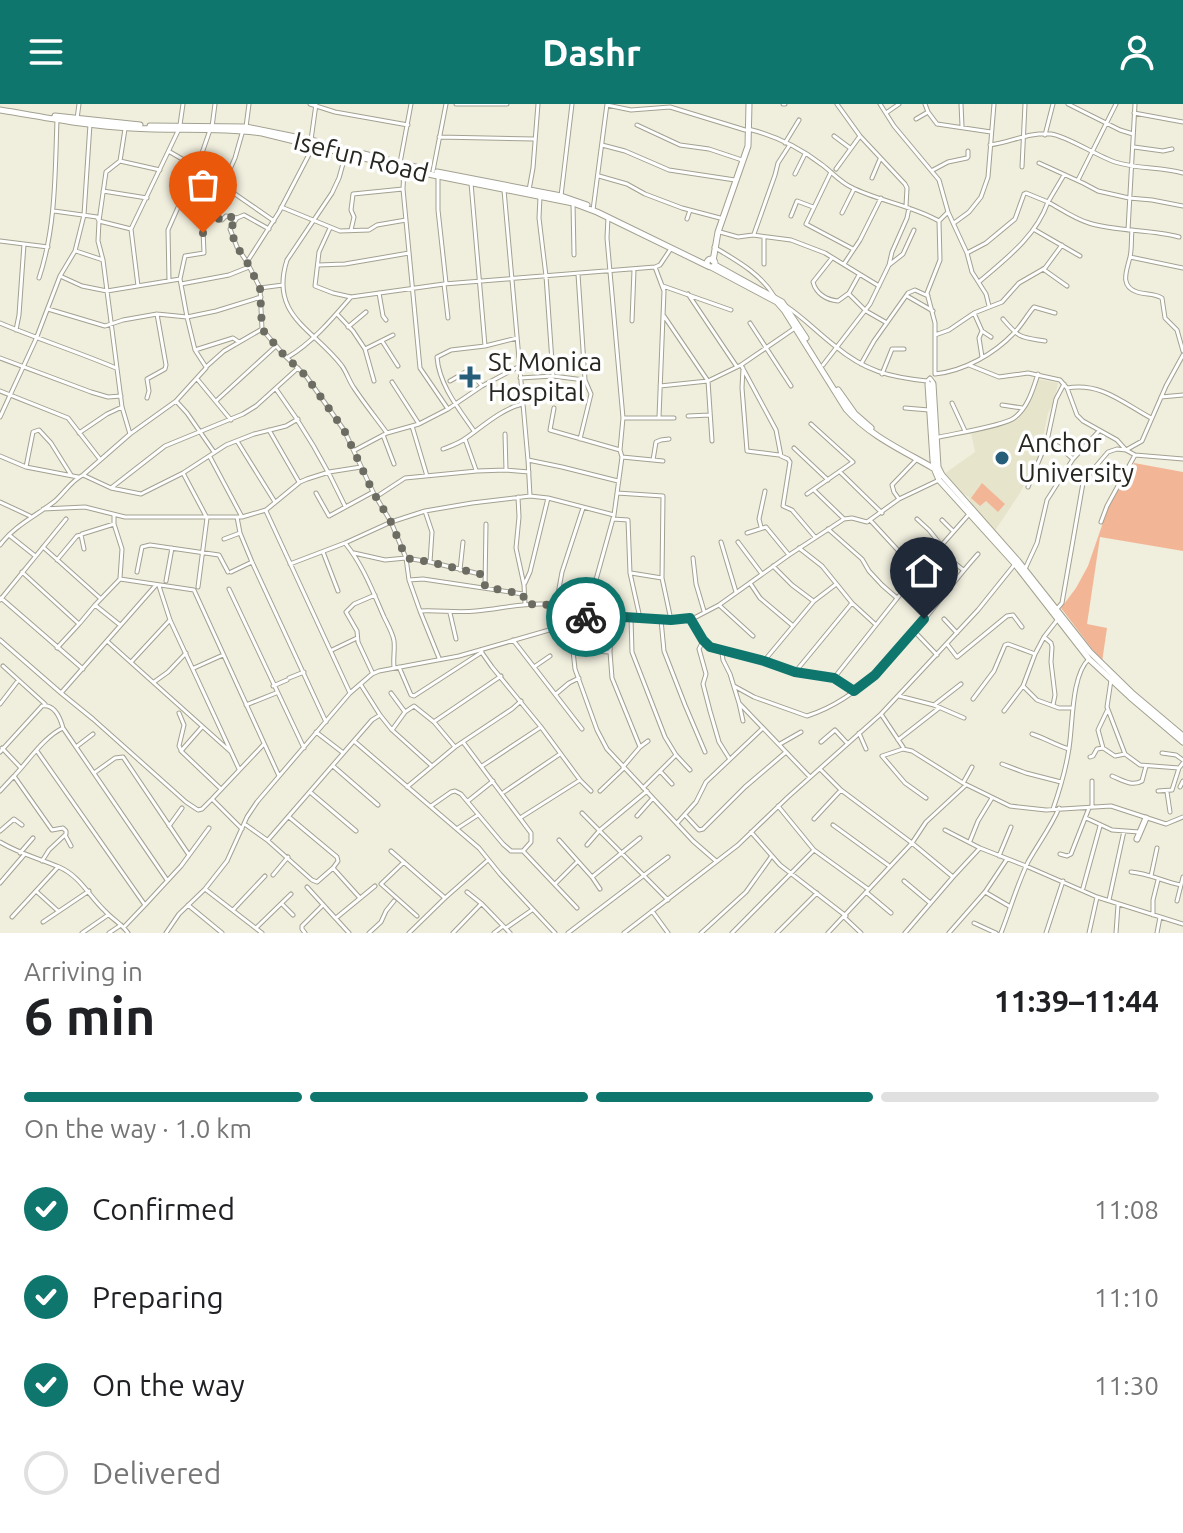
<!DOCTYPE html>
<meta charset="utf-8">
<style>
body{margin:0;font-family:Ubuntu,sans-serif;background:#f2f2f2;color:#202124;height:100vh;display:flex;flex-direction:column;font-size:30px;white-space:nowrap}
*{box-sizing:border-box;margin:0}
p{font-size:26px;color:#757577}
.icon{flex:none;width:44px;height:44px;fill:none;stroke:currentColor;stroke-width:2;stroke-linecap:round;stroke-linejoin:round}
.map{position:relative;height:829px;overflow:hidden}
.panel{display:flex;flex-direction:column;background:#fff;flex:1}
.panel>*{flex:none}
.pin{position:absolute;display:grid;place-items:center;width:68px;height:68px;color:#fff;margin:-82px -34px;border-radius:50% 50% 50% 0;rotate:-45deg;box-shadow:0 0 8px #0007}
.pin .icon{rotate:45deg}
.courier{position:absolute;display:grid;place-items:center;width:80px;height:80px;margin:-40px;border:6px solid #0f766e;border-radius:50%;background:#fff;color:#222;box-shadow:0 2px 10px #0007}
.summary em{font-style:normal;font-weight:700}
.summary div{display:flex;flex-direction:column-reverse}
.summary{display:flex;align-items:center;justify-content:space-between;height:136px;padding:0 24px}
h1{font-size:52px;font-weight:700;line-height:60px}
.bar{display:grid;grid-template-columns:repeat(4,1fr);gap:12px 8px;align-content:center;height:96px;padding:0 24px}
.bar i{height:10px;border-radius:6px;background:#e0e0e0}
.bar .active{background:#0f766e}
.bar p{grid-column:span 4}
ol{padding:0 24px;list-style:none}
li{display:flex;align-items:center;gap:24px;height:88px}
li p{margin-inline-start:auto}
li .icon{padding:8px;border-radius:50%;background:#0f766e;color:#fff;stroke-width:4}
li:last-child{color:#757577}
li i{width:44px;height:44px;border:4px solid #e0e0e0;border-radius:50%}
header{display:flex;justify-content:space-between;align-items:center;height:104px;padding:0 24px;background:#0f766e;color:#fff;font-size:36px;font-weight:700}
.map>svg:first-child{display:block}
</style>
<header><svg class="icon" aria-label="menu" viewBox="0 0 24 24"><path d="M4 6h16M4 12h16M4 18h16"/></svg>Dashr<svg class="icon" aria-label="person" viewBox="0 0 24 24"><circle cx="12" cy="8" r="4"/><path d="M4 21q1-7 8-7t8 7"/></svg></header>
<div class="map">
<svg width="1183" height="829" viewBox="0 0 1183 829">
<rect width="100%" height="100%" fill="#f0eedd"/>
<path fill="#e7e4cc" d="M1038,275l20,4 -4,19 -6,11 -8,39 -20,41 -26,39 -23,-28 -2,-7 -9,-5 -16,-18 31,-22 -4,-19 39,-11 11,-8 6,-10z"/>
<path fill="#f2b697" d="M1134,359l49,9v79l-83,-14 -13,87 20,4 -5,34 -41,-54 15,-20 12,-22 20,-58z
M982,379l23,21 -7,8 -12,-11 -6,5 -9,-8z"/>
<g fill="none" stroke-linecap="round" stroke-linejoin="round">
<defs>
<path id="minor" d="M310,0l25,8 73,13
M456,0h51
M783,0h2
M837,0l23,32 45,48 2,4 -1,18
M880,0l14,22 45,54 9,32 19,41 5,19 14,22 3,12
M925,0l3,8 9,12 54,8
M961,0l1,22
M1068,0l52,26 13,4
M607,1l24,5 39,-3 75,23
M886,9l13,-9
M1134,9l49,9
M77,15l2,-15
M916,15l12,-7
M180,21l3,-21
M637,21l43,20 29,4 33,11
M212,23l3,-23
M246,23l3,-23
M125,25l-5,32 -14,11 -7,49 -1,20 5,19 19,147 8,27
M748,25c25,6 52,19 73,35 10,7 19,18 30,23 27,14 60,18 88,34
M243,26l-8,28 -32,72 1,23 -19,3 -5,23 7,38 29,-6 45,-14
M1045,31l8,-31
M834,32l16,12
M439,33l95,2
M311,36l5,-36
M785,39l14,-23
M602,41l23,6 44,19 66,10
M990,41c21,-3 40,-13 61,-11 16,2 46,22 64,28 22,7 45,5 68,11
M1134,43l29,4 9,-2
M170,48l26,15 78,54
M346,49l-7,25 -7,15 -45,67c-18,56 27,69 55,106 5,7 7,15 12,22 10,15 22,30 33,45
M120,57l40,9
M400,59l11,-59
M1039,59l44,20 15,8 31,7 23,2 31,6
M1022,63l3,-63
M404,64l-1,21 17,179 28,41
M836,65l24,-33
M933,66l15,-8 19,-4 1,-1v-6
M433,67l13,-67
M831,68l-25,52 47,25
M795,70l10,-20
M438,72v34l8,73
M599,72l28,8 18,10 37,14 38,10
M872,74l8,-19
M1078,76l38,-76
M471,79l14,163
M504,86l24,270 2,36
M529,86l4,-22 5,-64
M103,87l44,7
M561,92l11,-92
M540,93l-1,21 7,58 7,100
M573,99l1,52
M281,103l59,24 29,-1 8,-5 29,-5
M593,106l14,-106
M54,107l43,6 2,4 32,8
M948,108l-9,9 1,39 -13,33 8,30v51c29,-3 59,-20 79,-41 8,-8 13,-18 20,-26l21,6
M842,109l12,-24
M210,111l12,5 4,-4 11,2 7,-3 25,14
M791,112l6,-15 16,6
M237,114l-7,11 7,18 10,15 13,26 2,41 21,25 23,22 38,54 29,62 18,30 15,36 3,22 11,31 19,47
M687,115l3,-9
M954,119l15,-11 12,-15 7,-20 6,-73
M330,124l-11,24 -4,34 18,7 18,4 93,-13 211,-17 5,-2 10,-15
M351,126l3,-13 -3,-7 2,-16 50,-5
M1035,126l45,26
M1128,126l7,-126
M1132,126c-1,9 0,19 -2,27 -3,13 -11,29 7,35 9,3 17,1 25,6l3,20 12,12 6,21
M720,128l18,5 15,-2 38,5 34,13 54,33
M754,130l21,-59 3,-12 11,-17
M764,134v26
M0,137l48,6
M714,143c23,14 46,26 60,49
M76,147l27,9
M967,149l19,-10 29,-24 9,-25 2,-1 22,9 16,-27
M1130,153l53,11
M832,154l-19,24c3,12 14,18 25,19l11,-8 10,-18
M247,158l32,-50 35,-67
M844,160l16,-24 21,-42
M318,161l27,-1 64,-11
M889,161l14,-11 11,-24
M655,163l9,24 -5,126
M1043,165l24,17
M578,170l7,106 6,14 -11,45
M60,172l22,10 25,5 73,-12
M39,174c17,-51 16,-105 18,-158
M169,177l-1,-51 34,-77 8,-23
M980,177c27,-23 56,-45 68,-79 13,7 27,17 41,21 29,9 61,6 90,14
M181,180l48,-9 20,-8
M444,180l4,34
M138,182l-7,-57 48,-100
M663,182l68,24
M260,184l23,-3
M379,189l4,23 3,4
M688,190l49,73
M849,190l17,17 21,12
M907,192l26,15
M786,202c18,12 32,27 49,40 30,25 54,31 92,35
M48,205l57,17 18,-6 34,-6 30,3 8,33 11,17 18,-16 38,-22
M974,209l8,18 9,6
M337,210l16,17 12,18 9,32
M664,212l44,65 4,60
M1003,215c17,20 17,18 42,22
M632,217l2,-51
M0,219c38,16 78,29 116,45
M750,219l41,63
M348,223l18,-15
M16,226l3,-15 5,-71
M982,227l-3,7 3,19
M935,231l14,-5 25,-17 28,-11 17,-19 26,-15 17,-23
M382,237l16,25
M365,245l28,-14
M195,246l38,-12 6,4
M288,253c24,-14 45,-39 63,-60
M0,254l91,34 17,5 13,-1
M861,260l13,-23 34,-48 7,-3 13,6
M741,261l35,65 5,26 7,3 2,3 -7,44 9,4 23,27
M823,261l47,-61 19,-39 3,-13 15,-34 2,-10
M969,261l30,12 29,-4 32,7 7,8 10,27 6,6 34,19 9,10 9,5 48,4
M206,264l-30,33 11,12 27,39
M743,264l-1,20 5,63 32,4
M882,270l10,-25h12
M520,274l33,-2 31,4
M930,274l3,4 -3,3 -3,-4z
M198,276l33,40
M450,277l19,-11 13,16
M392,278l27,42
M660,282l48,-5 33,-16 54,-37
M1067,284c34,-6 56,15 84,30
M276,285c27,37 50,76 69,117
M0,287l68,27 31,40
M1161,293l22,-2
M147,294l2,-7 -2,-12 18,-10 1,-4 -9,-51
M216,297l60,-55
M952,299l13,28
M1002,301l20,3
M554,304l-4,22 70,20
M905,304l24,2
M688,312l22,-1
M0,313l36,-78 24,-63 15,-25 9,-36 6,-91
M623,314h51
M412,322l15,50
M269,326l30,52
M474,327c-15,-22 -35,-46 -37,-74l14,-7 34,-4 32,-8
M79,329l28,-19 15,-7
M505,330l1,36
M383,331l11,29
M935,334c16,-4 69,-12 79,-20 14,-10 19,-29 24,-44
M465,335l11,31
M237,337l38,61
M1047,337l11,5 15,13
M794,344l34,32
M443,345c8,-3 17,-6 23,-11 17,-12 36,-29 56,-34
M355,346l32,-17 32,-9 29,-15 34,-23 36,-19
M0,352l26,11 52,10
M210,353l32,60
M622,353l41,4
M528,356l34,7 56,14
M653,356l3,-18 5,-2 8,-1
M26,363l7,-35 6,-2 12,13 20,32
M840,368l42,41
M183,369l24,45 -9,69
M83,371l28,13 30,6 42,-21 43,-28 28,-11 32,-8 12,-7
M1028,383l19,-46 9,-42 8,-15
M111,384l54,-42 78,-32 13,-8 42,-38
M815,387l29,28
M316,389l13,23 44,-24
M617,389l46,3 -1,82 9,42
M807,390l46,-32 -42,-38
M379,391l26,-17 72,-7 29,-1 23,2
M518,393l1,20 -3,31 8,37 1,19
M899,395l-5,-7 -2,-7 25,-26
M0,398l30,14
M43,405l42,-2 40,10h117l24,-7 34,-28 7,-3 22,-7 32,-5
M266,407l84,182
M425,407l7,21 -2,30
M114,411v9l8,25 -2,29
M237,413l3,16 12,29 74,160
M613,415l15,1 2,53 10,45
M917,415l12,11 12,15
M870,416l48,52
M942,416l11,11
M1101,418l6,-16 28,-51
M761,423l-2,-8 6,-28
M828,425l34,30 7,12 13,14 15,13
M747,429l19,-6 23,28
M9,431l25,20
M224,435l16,-6
M721,438l15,50
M738,438l24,32
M345,439c18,22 28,49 39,74 4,8 9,17 10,24 1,9 -1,17 0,26
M0,441c15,-20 36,-29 55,-44 10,-9 17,-21 28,-26l47,-41 46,-33
M43,443l57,51
M799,444l23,18 30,37 23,21
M84,445l-3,-14 1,-1 32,-10
M937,445l25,20
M323,448l15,39
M354,449l31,7 21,-2 24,4 54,13
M693,454l3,26 8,27
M57,456l20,-24 4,-1
M290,460l55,-21 46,-21 34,-11 47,-8 58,-7 18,2 66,17
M773,462l19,19 20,15
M1025,465l12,-26 10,-43 26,-41 26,-28
M460,466l3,-28
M22,468l57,52 -22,24
M137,468l5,-25 8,-2 69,10 9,17
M231,468l21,-10
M631,469l31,5
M409,476l14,-1 100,15
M166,477l6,-33
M525,479l5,-11 18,-74
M750,479l10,15 32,27
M159,482l11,34 69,149
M485,483l1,-63
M229,485l75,159
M1,494l82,71
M0,496l66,-81
M556,501l6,-33 21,-64
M719,501l34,31
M1056,506l6,-7 21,-120 8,-11 17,-20 9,-3 9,1 16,-9 24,-55 17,-31
M420,507c19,-1 37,2 56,0 23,-2 45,-8 68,-7 15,0 28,6 43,8
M450,509l6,26
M631,514l1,34 33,85 11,18
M690,514l13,22 7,7 54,14 31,11 39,6 20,13
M944,515l13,14
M612,516l-2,32 2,26 28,69
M661,516l3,31 21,54 20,47
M80,519l15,-18
M587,519v-11l27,-97 8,-58 -2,-7 3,-32 -16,-180 1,-21
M570,520l5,45 22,61 10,19 86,92 23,20
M120,521l-25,-20 25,-26 74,11 85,186
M915,528l22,23
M1044,533l7,6 1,4 -1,15 4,33 -2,10
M0,536l61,53 32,26 93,83 12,8 4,-1 10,-10 52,-55
M513,536l69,89
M107,537l124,111
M703,537l-4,8 7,25 -3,10 7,27 9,31 10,16
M947,540l10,13 50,-41 6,-1 9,12
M332,546l25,-12
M480,546l12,17 49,60 39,53 -60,38
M592,547l18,1
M722,549l1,7 7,14 9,29 71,74
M132,557l38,-41
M764,557l50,-60 21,-16
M3,562l42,38
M399,563l12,28 3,1 68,-44
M534,563l16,-11
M194,564l29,-13
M796,567l56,-68
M372,568l-14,-30 -1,-11 -11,-19 8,-8 21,-9
M289,574l15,-6
M834,574l84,-106 52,-59
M1111,576l-4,27 18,47 15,11 39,3
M154,578l14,-10 18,-19
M361,581l19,30 12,15 40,36
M273,582l14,-6
M734,582l20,11 53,19c75,-24 120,-106 171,-162
M1023,582l14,14 22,8h12
M61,589l95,-108
M391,589l14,19
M556,590l13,-11 10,-5
M899,592l35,9 30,13
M973,595l21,-28 11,-26 3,-1 27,10
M739,599l4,18
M0,600l17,-22
M246,601l30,-12
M934,601l27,-21
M1004,607l19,-25 12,-32 9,-17 14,-18
M1107,607l-9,19 5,18 12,8 10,-2
M179,609l5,12 -5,21 2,4
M881,610l22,33
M435,617l66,-45
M202,623l-21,24 40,38
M392,626l13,-18 9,-6 20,16 21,25
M316,628l26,20
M859,629l7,16
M1032,630c13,4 23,11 37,15
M898,636l41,-32
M354,637l125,107 21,26 55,59
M463,638l68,91v9l-8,9
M821,638l14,-12 12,13
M780,640l21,-12
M76,643l17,-13
M2,644l19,20
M37,647l108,154 -21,22
M0,648l42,-46c12,-2 18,11 21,22l104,152
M1162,649l14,2 7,5
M1090,653l3,-1 4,-7 6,-1
M1002,660l24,9 35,9
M333,662l45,39
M482,662l59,-39
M623,663l17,-20 8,-6
M820,665l21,21 71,53 41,34
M660,667l12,13
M94,669l21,-15 8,-1 66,98
M15,671c14,-15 30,-39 48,-47
M1112,672c10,4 20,11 30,5l4,-15
M580,676l11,11
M963,679l9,-16
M407,683l48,-40 57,-38 9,-8
M1180,683l3,-6
M643,684l33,-33 14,15
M0,687l14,-15 38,54 11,-2 3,3v3l-17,16 -7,11
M600,687l24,-23
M1158,687l14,-1 7,-22 4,-5
M310,688l46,39
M504,688l56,-38
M1167,688l3,20
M926,694l-21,-15 -23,-27 21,-7 9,2 51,32 47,23 36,4 65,-4 55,18 17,-7
M212,695l30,30
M468,697l25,-20
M431,702l20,-14 4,-1 6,3 42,50 8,7h12l54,57
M778,702l36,44 54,39
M1092,703v-26
M1053,705c7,-20 13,-40 16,-61 4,-23 2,-73 20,-89
M582,709l86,87
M685,711l14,15 4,-1 42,-42 41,-35
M637,712l16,-18
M1086,714l26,12 27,2
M814,715l27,-29
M678,718l18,-20 10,-20 57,-54
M246,721l21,15 45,40 5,2 16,-14 5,-7 -1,-4 -48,-40
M833,721l55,40
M169,722l13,-18
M458,724l20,-13
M945,726l35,18 46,18 71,31 86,27
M0,727l14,-12 8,6
M751,728l29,33 66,51
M65,731l6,11
M268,736l104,-120 8,-5
M559,736l33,37 48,-39
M970,737l8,-20 14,-23
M0,738c20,12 38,16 59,25 21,9 30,29 46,44 7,8 17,13 23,22
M587,741l13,-15 47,-39
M391,747l54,47
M20,749l13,-15
M1060,750l7,2 4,-2 18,-46
M999,752l12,-29
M404,758l-23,22 36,32
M333,764l27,30
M1131,768c17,1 33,10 50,13
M273,771l15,-18
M1151,772l6,-28
M592,773l8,12
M904,777l25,21
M0,779l24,-28
M555,780l22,-22
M307,783l42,46
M1083,784l17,-62
M205,785l57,44
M36,787l22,20
M467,788l15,12 28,29
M866,788l25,21
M985,788l24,14
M1109,796l15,-69
M1177,797l6,-24
M282,800l11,11
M145,801l36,-39 28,-38
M188,801l34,28
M233,806l32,-34
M652,807l16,22
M1153,811v-15l5,-20
M12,813l46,-50
M844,813l17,16
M336,814l39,-32
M43,818l46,-31
M974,819l22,10
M256,824l35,-34
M506,824l26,-18
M82,829l26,-18
M109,829l12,-8
M166,829l13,-19 26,-25 22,-28 20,-44 10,-15 93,-109 22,-19 7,-3 80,-15 111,-32 54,-7 47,3 25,-3 23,-12 70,-50 55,-36 8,-1 15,4 32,-23 40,-19
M305,829l-3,-4v-3l21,-21
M369,829l12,-11 5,-11 8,-10
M409,829l36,-35 43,-38
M453,829l28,-29
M494,829l9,-7
M568,829l100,-76
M624,829l114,-88 50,-48 93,-83 97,-104 37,-46
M701,829l45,-41 25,-35
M732,829l82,-83
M777,829l40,-40
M828,829l84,-90 14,-21 40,-37
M905,829l48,-56 26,-28
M949,829l36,-41 22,-33
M1001,829c9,-23 16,-48 27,-71 10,-18 23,-35 31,-54
M1046,829l17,-52
M1089,829l8,-36
M1116,829l2,-28
M1157,829l3,-16"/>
<path id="tertiary" d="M0,6c44,7 87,16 131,18 43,3 88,-1 131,5l171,42 140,28 24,9 111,54
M55,12l85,9
M150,22l96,1 69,14
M348,46l75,19
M437,68l124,24 26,9
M707 159a4 4 0 1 1 8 0a4 4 0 1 1-8 0Z
M713,157l5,-29 30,-86 1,-42
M715,161l67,37 24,36
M711,163l66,35 7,8 62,99c24,27 56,41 87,59
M928,280l5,76 1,8 5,12 76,84 74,95 41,38 53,45
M933,280l5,83 4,8 76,86 72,91 43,42 50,42
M838,286l17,24 16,14
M1137,735l9,-21"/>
</defs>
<use href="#minor" stroke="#a3a191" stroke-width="5"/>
<use href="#tertiary" stroke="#a3a191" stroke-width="7"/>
<use href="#minor" stroke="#fff" stroke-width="3"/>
<use href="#tertiary" stroke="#fff" stroke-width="5"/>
</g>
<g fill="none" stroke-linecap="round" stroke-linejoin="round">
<path stroke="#6d6c62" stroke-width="8" stroke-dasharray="0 14.4" d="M203,129l7,-18 12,5 4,-4 11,2 -7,11 7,18 10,15 13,26 2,41 21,25 23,22 38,54 29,62 18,30 15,36 24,4 54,13 1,12 38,7 2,10 31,1 31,7 -1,5"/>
<path stroke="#0f766e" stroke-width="10" d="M586,513l1,6 37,-6 47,3 19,-2 13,22 7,7 54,14 31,11 39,6 20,13 21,-16 49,-56"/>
</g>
<g fill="#265d78" stroke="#fff" stroke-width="3">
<path d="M466 261h8v8h8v8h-8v8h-8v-8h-8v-8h8z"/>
<circle cx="1002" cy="354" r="8"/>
</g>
<g text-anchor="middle" stroke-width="7" stroke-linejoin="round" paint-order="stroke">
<g font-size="26" fill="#272620" stroke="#fff">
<text transform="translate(361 53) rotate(14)" y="9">Isefun Road</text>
</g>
<g font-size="26" fill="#272620" stroke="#fff" text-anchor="start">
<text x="488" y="267">St Monica<tspan x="488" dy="30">Hospital</tspan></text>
<text x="1018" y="348">Anchor<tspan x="1018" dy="30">University</tspan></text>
</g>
</g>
</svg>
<div class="pin" style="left:203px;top:129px;background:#ea580c"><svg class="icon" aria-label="bag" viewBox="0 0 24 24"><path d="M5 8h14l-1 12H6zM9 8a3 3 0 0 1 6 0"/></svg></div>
<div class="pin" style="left:924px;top:515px;background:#1f2937"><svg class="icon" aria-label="home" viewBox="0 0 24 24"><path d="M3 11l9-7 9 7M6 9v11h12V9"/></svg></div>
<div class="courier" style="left:586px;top:513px"><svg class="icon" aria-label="bike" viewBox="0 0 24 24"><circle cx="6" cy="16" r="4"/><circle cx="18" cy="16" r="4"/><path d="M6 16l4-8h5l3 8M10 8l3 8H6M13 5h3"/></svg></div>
</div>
<section class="panel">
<div class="summary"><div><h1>6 min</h1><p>Arriving in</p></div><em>11:39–11:44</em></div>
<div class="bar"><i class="active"></i><i class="active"></i><i class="active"></i><i></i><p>On the way · 1.0 km</p></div>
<ol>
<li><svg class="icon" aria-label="check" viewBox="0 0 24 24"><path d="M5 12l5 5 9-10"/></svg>Confirmed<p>11:08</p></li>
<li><svg class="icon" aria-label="check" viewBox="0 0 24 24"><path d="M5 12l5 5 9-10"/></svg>Preparing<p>11:10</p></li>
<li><svg class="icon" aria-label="check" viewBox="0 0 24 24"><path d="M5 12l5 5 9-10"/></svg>On the way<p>11:30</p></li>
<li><i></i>Delivered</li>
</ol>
</section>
